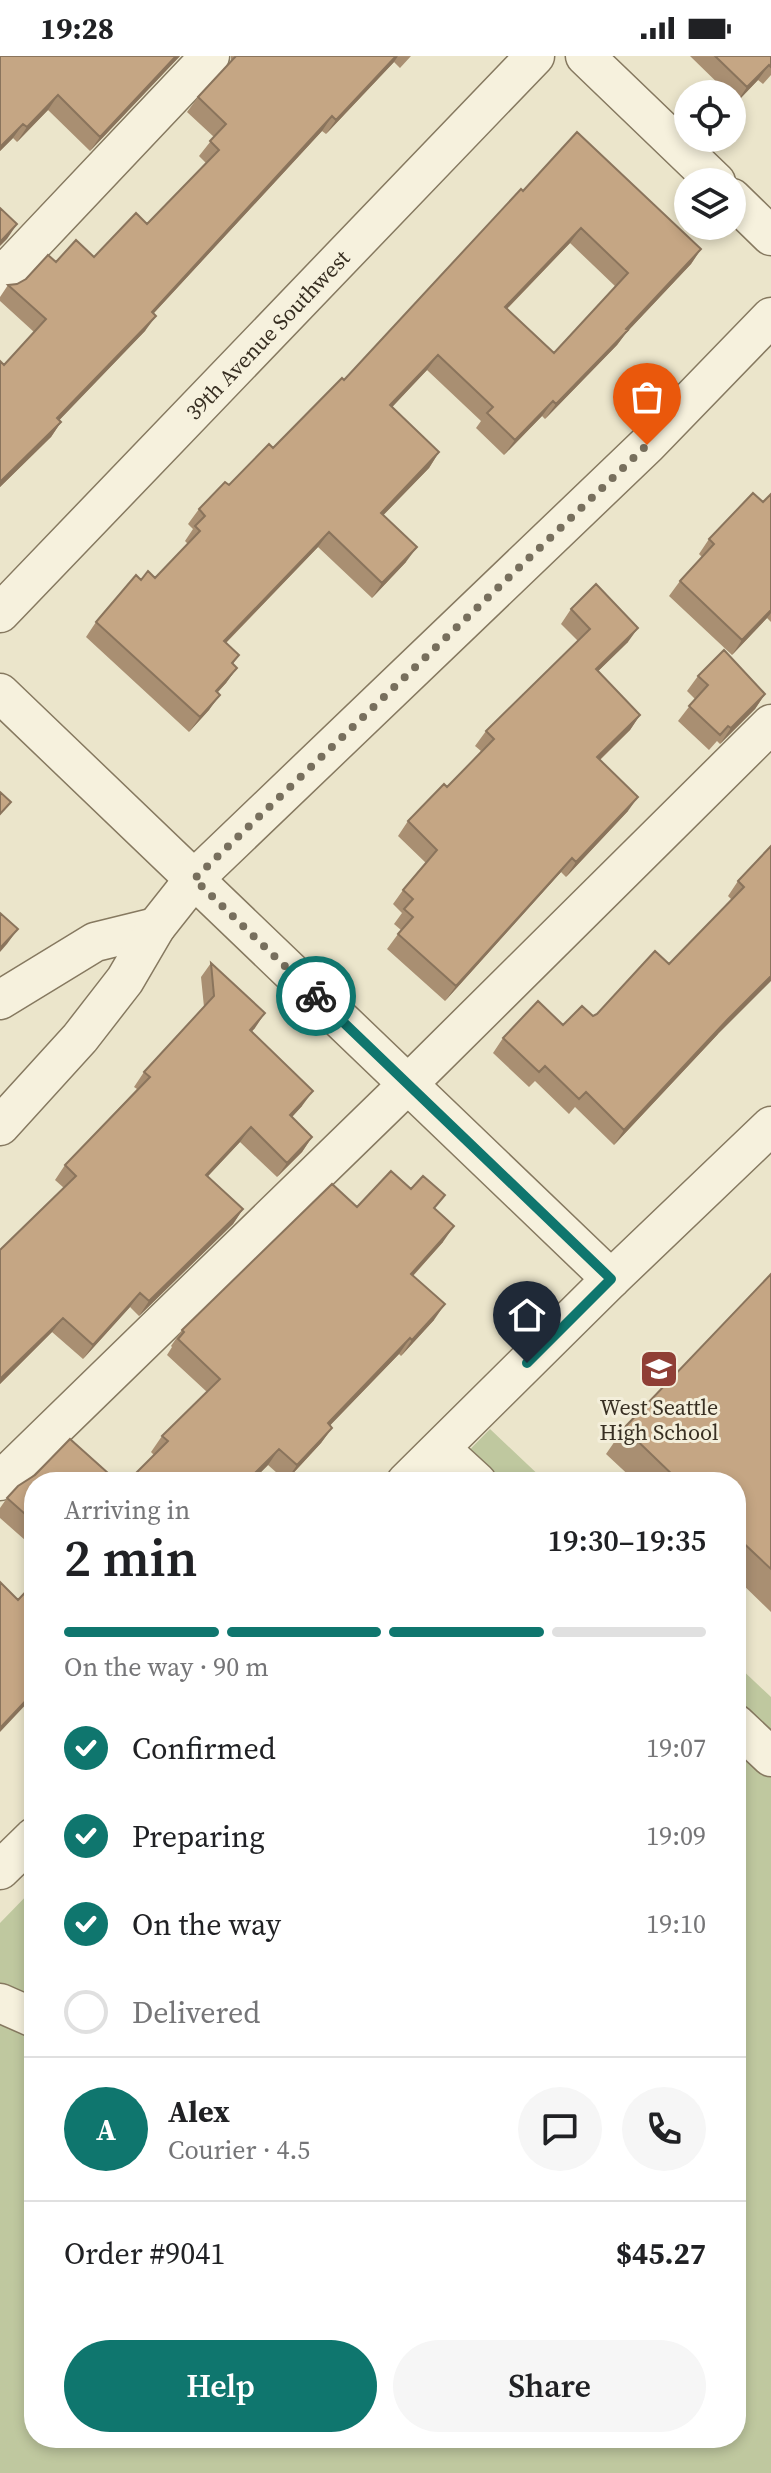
<!DOCTYPE html>
<meta charset="utf-8">
<style>
body{margin:0;font-family:"Source Serif 4",serif;background:#f6f6f6;color:#202124;height:100vh;display:flex;flex-direction:column;font-size:30px;white-space:nowrap}
*{box-sizing:border-box;margin:0}
p{font-size:26px;color:#757577}
.icon{flex:none;width:44px;height:44px;fill:none;stroke:currentColor;stroke-width:2;stroke-linecap:round;stroke-linejoin:round}
.map{position:relative;flex:1;overflow:hidden}
.sheet{position:absolute;left:24px;top:1416px;width:722px;height:976px;display:flex;flex-direction:column;background:#fff;border-radius:32px;box-shadow:0 4px 12px #0003}
.sheet>*{flex:none}
.fabs{position:absolute;left:674px;top:24px;display:grid;gap:16px}
.fabs a{display:grid;place-items:center;width:72px;height:72px;border-radius:50%;background:#fff;box-shadow:0 4px 12px #0003;font-size:40px}
.pin{position:absolute;display:grid;place-items:center;width:68px;height:68px;color:#fff;margin:-82px -34px;border-radius:50% 50% 50% 0;rotate:-45deg;box-shadow:0 0 8px #0007}
.pin .icon{rotate:45deg}
.courier{position:absolute;display:grid;place-items:center;width:80px;height:80px;margin:-40px;border:6px solid #0f766e;border-radius:50%;background:#fff;color:#222;box-shadow:0 2px 10px #0007}
.summary em{font-style:normal;font-weight:600}
.summary div{display:flex;flex-direction:column-reverse}
.summary{display:flex;align-items:center;justify-content:space-between;height:136px;padding:0 40px}
h1{font-size:52px;font-weight:600;line-height:60px}
.bar{display:grid;grid-template-columns:repeat(4,1fr);gap:12px 8px;align-content:center;height:96px;padding:0 40px}
.bar i{height:10px;border-radius:6px;background:#e0e0e0}
.bar .active{background:#0f766e}
.bar p{grid-column:span 4}
.line{display:flex;align-items:center;gap:20px;padding:0 40px;border-top:2px solid #e0e0e0}
.line div{flex:1}
.round{display:grid;place-items:center;flex:none;width:84px;height:84px;border-radius:42px;background:#f6f6f6}
ol{padding:0 40px;list-style:none}
li{display:flex;align-items:center;gap:24px;height:88px}
li p{margin-inline-start:auto}
li .icon{padding:8px;border-radius:50%;background:#0f766e;color:#fff;stroke-width:4}
li:last-child{color:#757577}
li i{width:44px;height:44px;border:4px solid #e0e0e0;border-radius:50%}
.button{display:flex;gap:16px;margin-top:auto;padding:16px 40px}
.button a{flex:1;height:92px;border-radius:48px;background:#0f766e;color:#fff;font-size:32px;font-weight:600;line-height:92px;text-align:center}
.button a+a{background:#f6f6f6;color:#202124}
.status{display:flex;justify-content:space-between;align-items:center;height:56px;padding:0 40px;background:#fff;direction:ltr}
.status svg{height:22px;fill:currentColor}
.map>svg:first-child{display:block}
</style>
<div class="status"><b>19:28</b><svg viewBox="0 0 49 12"><path d="M0 12V9h3v3zM5 12V6h3v6zM10 12V3h3v9zM15 12V0h3v12zM26 1h20v11H26zM47 4h2v5h-2z"/></svg></div>
<div class="map">
<svg width="771" height="2417" viewBox="0 0 771 2417">
<rect width="100%" height="100%" fill="#ebe5cb"/>
<path fill="#bfc89f" d="M490,1373l56,53h-108z
M736,1608l35,33v776h-771v-550l34,-35v550h702z"/>
<g fill="none" stroke-linecap="round" stroke-linejoin="round">
<defs>
<g id="minor">
<path d="M585,0l131,126"/>
<path d="M732,142l39,38"/>
<path d="M0,222l210,-222"/>
<path id="s1" d="M0,557l535,-557"/>
<path d="M0,637l611,586"/>
<path d="M0,944l95,-58 61,-15"/>
<path d="M0,1070l80,-88 45,-58 31,-53 38,-48 453,-434 124,-128"/>
<path d="M441,1393l36,33"/>
<path d="M0,1425l408,-397 363,-360"/>
<path d="M406,1426l205,-203 160,-153"/>
<path d="M736,1668l35,33"/>
<path d="M0,1814l34,-33"/>
<path d="M0,1947l34,15"/>
</g>
</defs>
<use href="#minor" stroke="#867960" stroke-width="41"/>
<use href="#minor" stroke="#f6f1dd" stroke-width="38"/>
</g>
<path fill="#a98f72" fill-rule="evenodd" d="M0,0h180l-90,95 -42,-41 -31,32 -4,-4 -13,13z
M231,0h180l-11,12 -6,-6 -68,72 -4,-3 -169,183 -8,17 -86,89 2,2 -10,15 -51,50v-126l4,4 30,-33 -34,-31v-4l8,-12 9,-1 39,-22 38,-5 53,-33 59,-61 -7,-7 15,-19 -27,-25 11,-15 33,-35z
M690,0h81v19l-8,9 -5,-4 -21,22 -5,-5v-3h-3z
M523,135l178,58 -10,15 -65,69 -9,12 -72,74 -3,-3 -38,39 -28,-27 5,-7 -54,-51 -35,37 47,45 -10,16 -46,47 23,47 -34,36 -54,-51 -92,96 13,12 -6,9 4,4 -11,15 -9,10 -8,17 -20,22 -103,-95 10,-15 45,-42 14,-2 33,-34 -3,-3 8,-12 -5,-5 11,-15 74,-61 71,-68zM570,187l46,44 -62,66 -47,-44z
M771,438v128l-4,-4 -35,37 -63,-59 11,-15 22,-24 -3,-3 10,-15 54,-37z
M571,553l57,33 -30,29 42,44 -10,15 -30,30 28,51 -62,66 -5,-5 -116,129 -58,-52 14,-19 -7,-6 8,-11 -9,-9 10,-14 23,-27 -28,-27 10,-15 39,-34 34,-36 -6,-5 11,-15 92,-90 -17,-17z
M698,620l67,18 -10,15 -35,35 -3,-3 -8,9 -31,-29 17,-22 -8,-8z
M771,790l-53,188 -104,111 -39,-38 -6,7 -34,-33 -6,6 -36,-34 10,-15 60,-13 30,-9 76,-52 63,-64 -4,-4 10,-15z
M211,907l44,65 -4,4 51,74 -10,11 20,20 -10,15 -25,25 -37,-35 -33,35 36,32 -10,15 -94,92 -9,-9 -47,52 -31,-27 -52,52v-134l64,-62 -9,-8 10,-15 72,-76 -3,-2 10,-15 60,-65 -3,-30z
M411,1133l24,20 8,33 -30,34 21,44 -33,36 -2,-2 -69,71 2,3 -11,15 -35,38 -18,-16 -17,17h-124l27,-27 -3,-3 11,-16 45,-44 -40,-37 5,-8 -1,-1 11,-16 175,-123z
M771,1218v338l-35,-34v-96h-100l-30,-28 18,-26z
M34,1426v66l-34,-30v-10l7,-10z"/>
<path fill="#8a745c" d="M176,0h4l-90,95 10,-14z
M396,0h2l-4,6 -68,72 10,-14z
M769,9l-11,15 -21,22 10,-15z
M58,39l-10,15 -31,32 10,-15z
M332,60l-10,15 -181,196 11,-15z
M23,68l-10,14 -13,13v-4z
M17,168l-10,15 -7,7v-4z
M581,172l-11,15 -76,79 11,-15z
M701,193l-10,15 -65,69 -9,12 -72,74 11,-15z
M156,260l-11,15 -98,102 10,-15z
M438,299l-11,15 -47,50 10,-15z
M553,345l-11,15 -38,39 11,-15z
M61,366l-10,15 -51,50v-5z
M439,396l-10,16 -58,60 10,-15z
M329,476l-11,15 -105,109 11,-15z
M417,491l-11,15 -34,36 10,-15z
M771,554v3l-4,5 -35,37 10,-15z
M638,572l-10,14 -43,42 11,-15z
M237,612l-11,15 -21,23 11,-15z
M765,638l-10,15 -35,35 11,-16z
M220,639l-11,15 -20,22 11,-15z
M640,659l-10,15 -43,42 10,-15z
M638,741l-10,14 -62,66 10,-15z
M572,802l-11,14 -116,129 11,-15z
M18,873l-11,15 -7,8v-4z
M771,920v5l-53,53 -104,111 10,-15 104,-111z
M265,957l-10,15 -16,17 11,-15z
M313,1035l-11,15 -22,24 10,-15z
M251,1071l-11,15 -45,48 11,-15z
M312,1081l-10,15 -25,25 10,-14z
M243,1153l-10,15 -94,92 10,-15z
M454,1170l-11,16 -43,48 11,-16z
M140,1237l-10,14 -47,52 10,-14z
M445,1248l-11,16 -33,36 11,-16z
M63,1262l-11,14 -52,52v-5z
M410,1282l-11,16 -82,85 11,-16z
M332,1372l-11,15 -35,38 11,-16z
M279,1393l-11,16 -17,17h-5z
M34,1636v3l-2,3 -32,34v-4z"/>
<path fill="#c5a684" stroke="#8a745c" stroke-width="2" fill-rule="evenodd" d="M0,0h176l-76,81 -42,-42 -31,32 -4,-3 -23,23z
M236,0h160l-60,64 -4,-4 -180,196 4,4 -99,102 4,4 -61,60v-121l4,4 42,-46 -38,-34 9,-1 9,-5 22,-24 8,7 20,-22 18,17 42,-44 11,11 72,-74 -9,-9 16,-17 -28,-27z
M715,0h56v11l-2,-2 -22,22z
M577,76l124,117 -75,80 2,1 -72,74 -3,-3 -38,39 -28,-27 6,-6 -55,-52 -48,50 49,47 -58,61 36,34 -35,36 -53,-51 -105,109 15,14 -7,8 5,5 -21,23 4,4 -20,22 -104,-95 40,-47 5,5 7,-9 7,7 45,-47 -5,-5 10,-10 -6,-7 26,-27 4,3 40,-41 4,4 69,-70 2,2 177,-191 2,2zM581,172l47,45 -74,80 -49,-46z
M0,152l17,16 -17,18z
M753,437l10,9 8,-8v116l-29,30 -62,-59 34,-37 -5,-5z
M596,528l42,44 -42,41 44,46 -43,42 41,40 -62,65 -4,-4 -116,128 -58,-52 15,-17 -9,-8 9,-10 -10,-9 34,-40 -29,-29 36,-37 3,3 47,-48 -8,-8 104,-102 -19,-20z
M724,594l41,44 -34,34 -3,-2 -8,9 -31,-29 19,-21 -10,-9z
M0,736l11,10 -11,12z
M771,790v130l-43,43 -104,111 -38,-38 -7,7 -34,-33 -6,6 -36,-34 35,-37 25,24 19,-19 11,10 4,-2 58,-63 14,13 75,-77 -6,-6z
M0,857l18,16 -18,19z
M211,907l54,50 -15,17 63,61 -23,24 22,22 -25,26 -36,-36 -45,48 37,34 -94,92 -9,-8 -47,52 -30,-27 -63,61v-129l76,-74 -11,-11 85,-88 -6,-5 70,-76z
M391,1115l20,18 12,-13 22,19 -11,13 20,18 -43,48 34,30 -33,36 -2,-2 -82,85 4,5 -35,37 -18,-16 -33,33h-119l41,-41 -6,-5 58,-57 -42,-40 6,-7 -2,-2 150,-146 25,23z
M771,1218v295l-35,-33v-54h-56l-56,-54z
M70,1383l48,43h-84v40l-27,-24 11,-12 17,-11z
M0,1526l18,18 16,-17v109l-34,36z"/>
<g fill="none" stroke-linecap="round" stroke-linejoin="round">
<path stroke="#776f5d" stroke-width="8" stroke-dasharray="0 14.4" d="M316,940l-122,-117 453,-434"/>
<path stroke="#0f766e" stroke-width="10" d="M316,940l295,283 -84,84"/>
</g>
<defs>
<symbol id="school-square" viewBox="-11 -11 22 22"><rect x="-9" y="-9" width="18" height="18" rx="4" fill="#903f36" stroke="#f3eeda"/><path d="M0-5L7-2L0 1L-7-2ZM-4 1L0 2.5L4 1V4Q0 6-4 4Z" fill="#fff"/></symbol>
</defs>
<g fill-rule="evenodd">
<use href="#school-square" x="637" y="1291" width="44" height="44"/>
</g>
<g text-anchor="middle" stroke-width="6" stroke-linejoin="round" paint-order="stroke">
<g font-size="22" fill="#382f22" stroke="#f3eeda">
<text dy="8" stroke="none"><textPath href="#s1" startOffset="386">39th Avenue Southwest</textPath></text>
</g>
<g font-size="22" fill="#382f22" stroke="#f3eeda">
<text x="659" y="1359">West Seattle<tspan x="659" dy="25">High School</tspan></text>
</g>
</g>
</svg>
<div class="fabs">
<a><svg class="icon" aria-label="locate" viewBox="0 0 24 24"><circle cx="12" cy="12" r="6"/><path d="M12 2v4M12 18v4M2 12h4M18 12h4"/></svg></a>
<a><svg class="icon" aria-label="layers" viewBox="0 0 24 24"><path d="M12 4l9 5-9 5-9-5zM3 14l9 5 9-5"/></svg></a>
</div>
<div class="pin" style="left:647px;top:389px;background:#ea580c"><svg class="icon" aria-label="bag" viewBox="0 0 24 24"><path d="M5 8h14l-1 12H6zM9 8a3 3 0 0 1 6 0"/></svg></div>
<div class="pin" style="left:527px;top:1307px;background:#1f2937"><svg class="icon" aria-label="home" viewBox="0 0 24 24"><path d="M3 11l9-7 9 7M6 9v11h12V9"/></svg></div>
<div class="courier" style="left:316px;top:940px"><svg class="icon" aria-label="bike" viewBox="0 0 24 24"><circle cx="6" cy="16" r="4"/><circle cx="18" cy="16" r="4"/><path d="M6 16l4-8h5l3 8M10 8l3 8H6M13 5h3"/></svg></div>
<section class="sheet">
<div class="summary"><div><h1>2 min</h1><p>Arriving in</p></div><em>19:30–19:35</em></div>
<div class="bar"><i class="active"></i><i class="active"></i><i class="active"></i><i></i><p>On the way · 90 m</p></div>
<ol>
<li><svg class="icon" aria-label="check" viewBox="0 0 24 24"><path d="M5 12l5 5 9-10"/></svg>Confirmed<p>19:07</p></li>
<li><svg class="icon" aria-label="check" viewBox="0 0 24 24"><path d="M5 12l5 5 9-10"/></svg>Preparing<p>19:09</p></li>
<li><svg class="icon" aria-label="check" viewBox="0 0 24 24"><path d="M5 12l5 5 9-10"/></svg>On the way<p>19:10</p></li>
<li><i></i>Delivered</li>
</ol>
<div class="line" style="height:144px"><b class="round" style="background:#0f766e;color:#fff">A</b><div><b>Alex</b><p>Courier · 4.5</p></div><a class="round"><svg class="icon" aria-label="chat" viewBox="0 0 24 24"><path d="M4 5h16v11H9l-5 4z"/></svg></a><a class="round"><svg class="icon" aria-label="phone" viewBox="0 0 24 24"><path d="M5 4h4l2 5-3 2q2 4 5 5l2-3 5 2v4C11 20 4 13 5 4z"/></svg></a></div>
<div class="line" style="height:104px"><div>Order #9041</div><b>$45.27</b></div>
<div class="button"><a>Help</a><a>Share</a></div>
</section>
</div>
